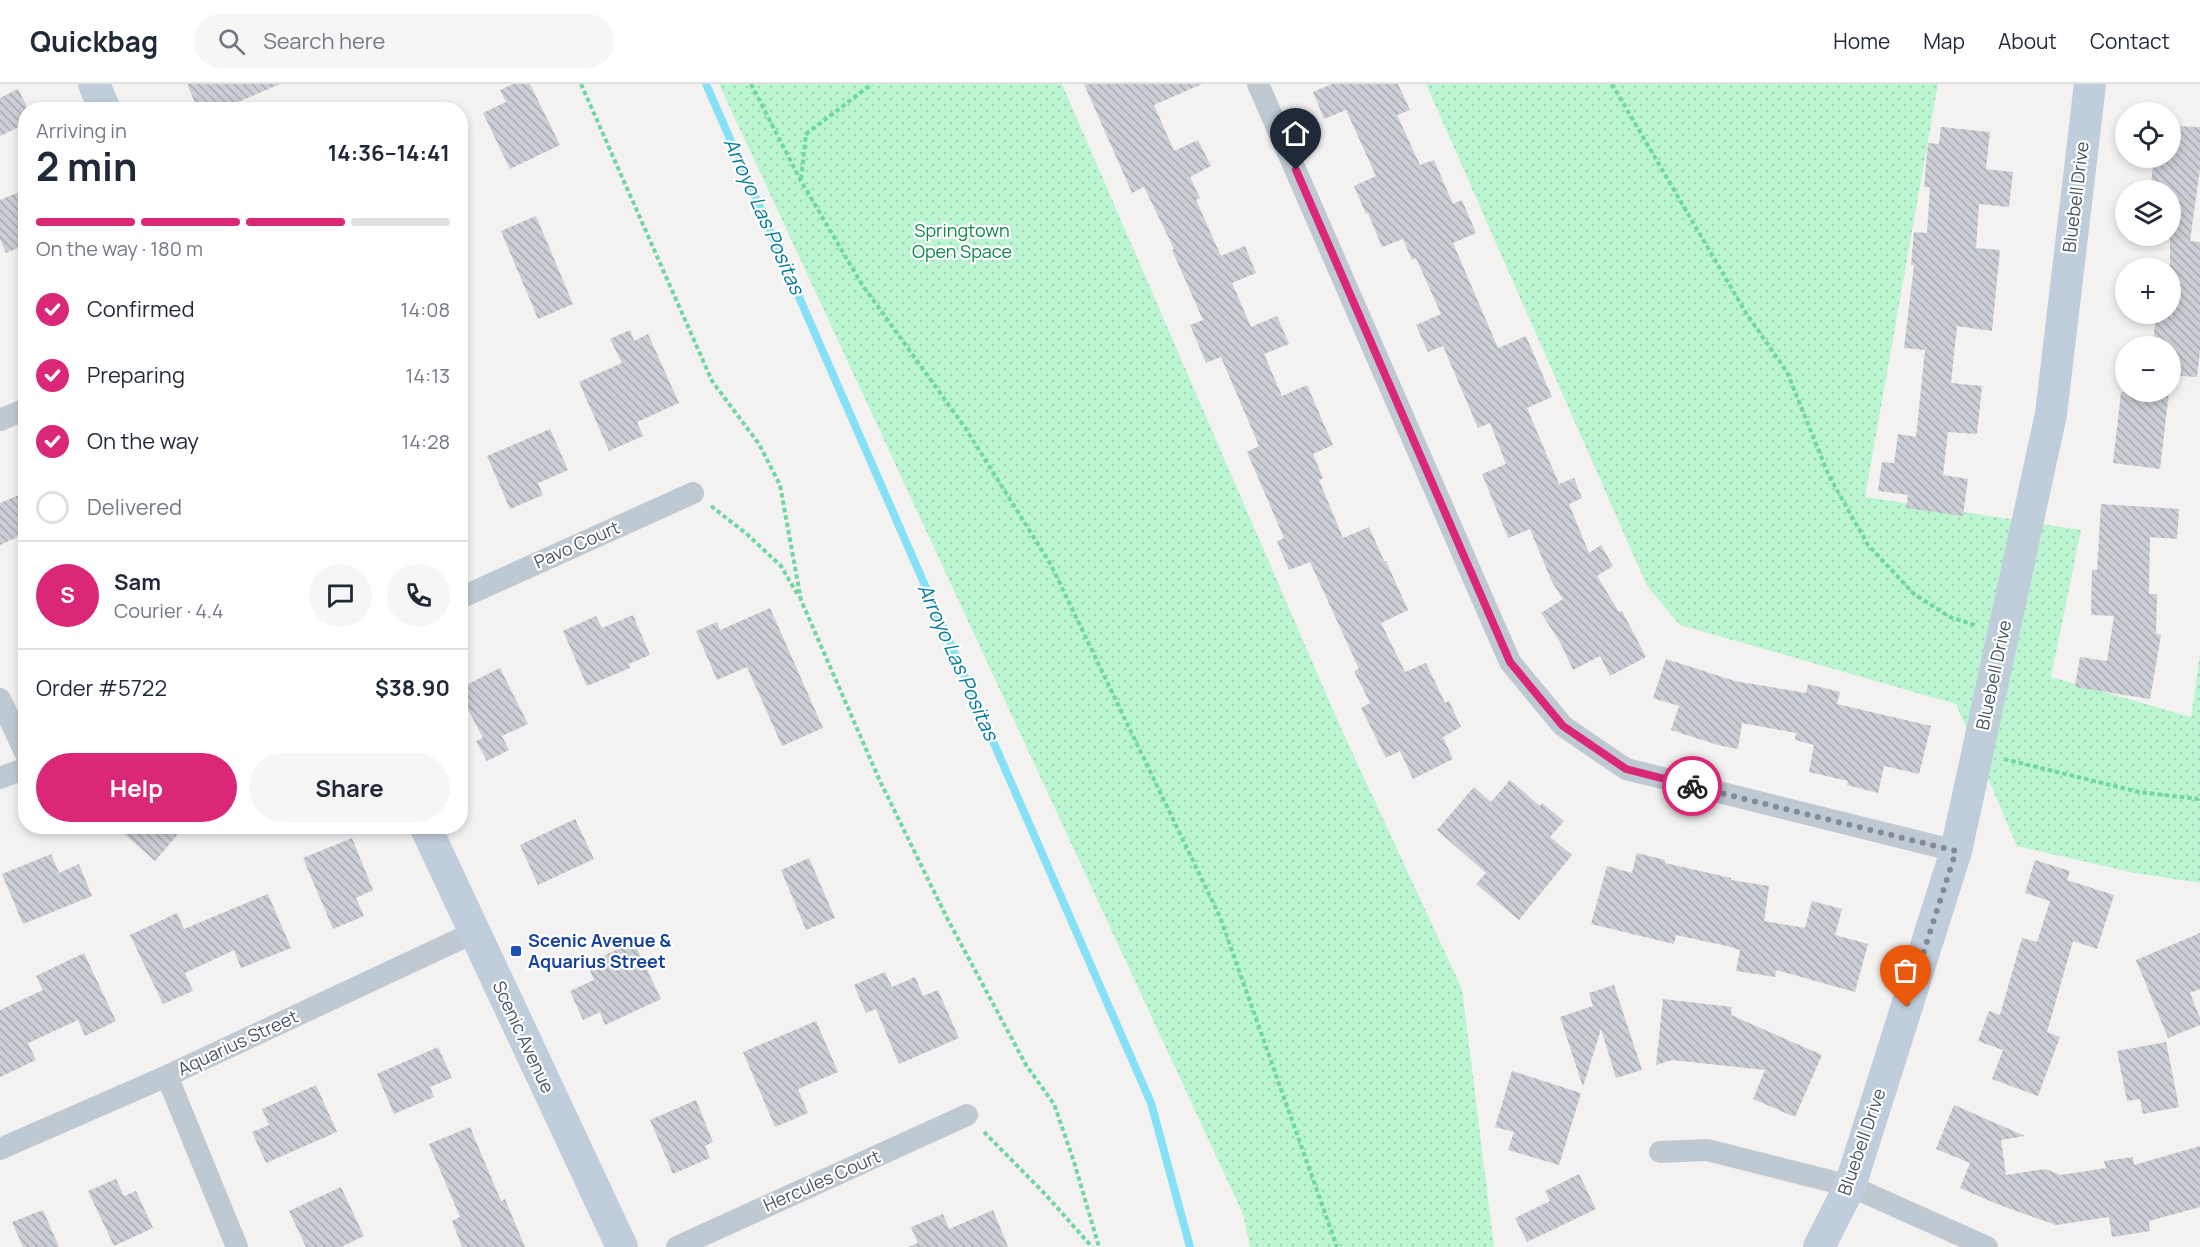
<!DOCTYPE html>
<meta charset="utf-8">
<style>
body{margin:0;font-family:Manrope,sans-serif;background:#f6f6f7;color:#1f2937;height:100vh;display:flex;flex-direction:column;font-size:22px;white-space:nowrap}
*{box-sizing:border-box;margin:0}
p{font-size:20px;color:#747a83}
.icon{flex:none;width:33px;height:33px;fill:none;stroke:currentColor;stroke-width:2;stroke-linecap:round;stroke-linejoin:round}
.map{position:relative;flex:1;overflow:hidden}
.side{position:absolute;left:18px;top:18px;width:450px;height:732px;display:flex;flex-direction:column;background:#fff;border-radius:24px;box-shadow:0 3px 9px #0003}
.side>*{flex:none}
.buttons{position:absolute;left:2115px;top:18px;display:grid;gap:12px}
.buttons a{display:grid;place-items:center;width:66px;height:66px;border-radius:50%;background:#fff;box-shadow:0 3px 9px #0003;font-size:30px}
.pin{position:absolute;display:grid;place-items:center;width:51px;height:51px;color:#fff;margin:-62px -26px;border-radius:50% 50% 50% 0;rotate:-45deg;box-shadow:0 0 6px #0007}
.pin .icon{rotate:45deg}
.courier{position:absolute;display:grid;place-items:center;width:60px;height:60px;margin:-30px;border:4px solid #db2777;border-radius:50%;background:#fff;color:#222;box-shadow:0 2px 8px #0007}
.headline em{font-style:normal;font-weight:700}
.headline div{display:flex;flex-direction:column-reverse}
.headline{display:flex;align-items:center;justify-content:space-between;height:102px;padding:0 18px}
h1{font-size:39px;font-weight:700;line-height:45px}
.bar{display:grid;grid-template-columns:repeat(4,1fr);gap:9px 6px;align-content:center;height:72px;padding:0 18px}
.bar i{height:8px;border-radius:4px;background:#e0e1e3}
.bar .on{background:#db2777}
.bar p{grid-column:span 4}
.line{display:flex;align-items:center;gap:15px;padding:0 18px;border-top:2px solid #e0e1e3}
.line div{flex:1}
.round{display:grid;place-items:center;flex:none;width:63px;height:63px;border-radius:32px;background:#f6f6f7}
ol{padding:0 18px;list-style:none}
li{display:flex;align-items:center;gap:18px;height:66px}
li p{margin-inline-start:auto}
li .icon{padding:6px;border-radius:50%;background:#db2777;color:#fff;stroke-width:4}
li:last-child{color:#747a83}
li i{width:33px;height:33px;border:3px solid #e0e1e3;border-radius:50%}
.button{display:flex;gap:12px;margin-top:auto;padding:12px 18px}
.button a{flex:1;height:69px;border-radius:36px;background:#db2777;color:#fff;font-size:24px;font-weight:700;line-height:69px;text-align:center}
.button a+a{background:#f6f6f7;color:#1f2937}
header{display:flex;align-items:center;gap:36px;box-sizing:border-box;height:84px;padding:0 30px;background:#fff;border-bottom:2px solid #e0e1e3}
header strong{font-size:28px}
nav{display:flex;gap:33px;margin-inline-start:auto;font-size:21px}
.search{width:420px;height:54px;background:#f6f6f7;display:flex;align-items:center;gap:15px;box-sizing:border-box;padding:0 21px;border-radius:33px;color:#747a83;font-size:22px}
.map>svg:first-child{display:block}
</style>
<header>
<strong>Quickbag</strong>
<div class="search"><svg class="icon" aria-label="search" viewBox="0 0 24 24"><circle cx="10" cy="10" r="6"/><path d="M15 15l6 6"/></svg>Search here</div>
<nav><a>Home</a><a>Map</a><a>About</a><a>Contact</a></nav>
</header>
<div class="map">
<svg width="2200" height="1163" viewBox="0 0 2200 1163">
<defs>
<pattern id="park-dots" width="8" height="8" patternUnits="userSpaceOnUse" patternTransform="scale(1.5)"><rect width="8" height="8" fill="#bcf5d1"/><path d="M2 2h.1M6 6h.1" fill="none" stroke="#a3d4b6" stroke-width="1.8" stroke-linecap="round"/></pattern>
<pattern id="building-back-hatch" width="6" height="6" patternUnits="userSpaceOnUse" patternTransform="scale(1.5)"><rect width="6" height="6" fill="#cbced4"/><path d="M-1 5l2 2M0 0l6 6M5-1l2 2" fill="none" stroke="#a7aaaf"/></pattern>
</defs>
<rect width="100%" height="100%" fill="#f4f1f1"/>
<path fill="url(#park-dots)" d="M719,0h343l278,642 122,263 32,258h-244l-7,-33z
M1426,0h512l-73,413 216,33 -30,147 140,40 9,-63v229l-70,-11 -113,-26 -61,-142 -276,-79 -33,-39z"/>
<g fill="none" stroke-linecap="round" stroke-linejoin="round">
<path stroke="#85e1f6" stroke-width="8" d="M706,0l445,1019 39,144"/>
</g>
<path fill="url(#building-back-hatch)" d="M187,0h93l-60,26h-22z
M513,0h17l30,61 -50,24 -27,-56 23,-11 -6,-12z
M1084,0h118l-48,21 20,46 24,-11 13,26 -21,11 10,21 -4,2 25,56 24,-10 11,27 -24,10 19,44 26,-11 12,28 -25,10 18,42 25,-11 26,60 -20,9 10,24 -4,2 24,58 26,-11 15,34h2l22,49 -27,13 24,49 21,-9 19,40 4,-2 12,26 -18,10 10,22 -40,20 -13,-28 -14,7 -25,-50 9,-5 -16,-32 5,-2 -49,-107 -21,8 -12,-29 7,-3 -37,-86 12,-6 -38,-89 -15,6 -16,-38 13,-5 -31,-70 2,-1 -30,-62 -12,6z
M1332,0h66l12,26 -13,5 23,50 14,-5 19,44 9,-4 14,33 -23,10 45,105 28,-12 26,61 -25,11 32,76 15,-6 8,20 -13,6 20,49 12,-8 12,21 -16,10 22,36 3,-1 24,46 -36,19 -10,-20 -27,14 -13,-28 -19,-29 22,-14 -11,-17 -22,-53 -22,9 -26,-64 24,-10 -16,-41 -12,5 -35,-82 -15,6 -12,-27 25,-11 -25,-56 -4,2 -9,-21 -21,8 -14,-34 -2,1 -12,-28 22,-10 -30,-66 -22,9 -11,-27z
M18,5l8,16v19l-26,12v-38z
M2170,42l30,1v42l-10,72 10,1v110l-3,25 -27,-2v-29h-17l3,-32 14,1v-125h-20l4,-32h16z
M1941,43l49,5 -4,37 27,3 -4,35 -30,-3 -3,44 24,2 -8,81 -35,-5 -6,57 31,3 -5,48 -29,-2 -5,43 25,4 -5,37 -57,-8 2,-13 -30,-4 4,-29 12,1 4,-29 18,3 9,-87 -21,-2 10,-83h-3l3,-33 13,1 3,-46h-6l4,-44 11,1z
M26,105v56l-20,8 -6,-14v-39z
M536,132l37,88 -35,15 -37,-88z
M630,246l4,11 14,-7 31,69 -42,19 6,14 -34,15 -30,-69 43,-19 -12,-24z
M2121,308h48l-9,77 -47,-6z
M550,345l18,41 -30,13 5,12 -33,14 -23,-53z
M26,408v41l-26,12v-42z
M2101,420l78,5 -2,30 -27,-2 -1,57h8l-1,40 5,1 -11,64 -75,-12 5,-30 27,4 7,-45 -23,-1 1,-45h5z
M770,524l53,120 -41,18 -35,-79 -30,13 -21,-49 21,-9 3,8z
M633,531l17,40 -21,9 1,4 -43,18 -24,-55 33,-15 6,12z
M1666,575l69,22 71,12 2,-9 32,8 -3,12 94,22 -12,48 -35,-8 -6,27 -31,-8 1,-4 -39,-9 5,-27 -19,-5 1,-7 -54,-10 -4,26 -20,-4 -47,-15 8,-24 -26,-8z
M500,584l28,56 -26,12 7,14 -22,11 -11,-20 7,-3 -23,-44v-6z
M1510,696l30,26 2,-3 22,18 -14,16 22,18 -53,65 -43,-36 10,-11 -49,-43 37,-43 17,15z
M575,735l19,40 -56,26 -18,-40z
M115,742h70l-30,35z
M352,754l21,52 -17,8 8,18 -31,13 -30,-71z
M1637,769l28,7v3l66,15v2l38,6 -5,35 41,7 7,-27 30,8 -7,26 33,9 -13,48 -79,-22 -1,7 -39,-6 4,-21 -13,-4 -51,-11 -2,9 -83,-20 16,-58 25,7z
M51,770l8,19 20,-9 13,32 -69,28 -21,-50z
M809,774l26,60 -29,12 -25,-60z
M2035,776l35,11 -3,9 47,15 -17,54 -24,-8 -26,91 13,5 -22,59 -46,-17 11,-29 -25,-9 11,-30 11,4 22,-77 15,4 13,-41 -25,-8z
M268,810l23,54 -50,20 -7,-18 -49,23 8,18 -30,13 -33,-69 47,-22 7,16z
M2200,849v56l-10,4 10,25v7l-32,13 -32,-78z
M634,858l27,57 -56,26 -5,-13 -17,8 -13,-29 24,-11 -7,-17z
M84,869l32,68 -31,15 -7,-16 -50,23 8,17 -36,17v-67l43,-20 -7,-14z
M885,888l7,15 23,-10 8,19 15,-6 21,48 -60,26 -23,-55 -10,4 -12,-28z
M1614,901l28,85 -26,8 -15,-49 -18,58 -23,-70 33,-11 -4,-13z
M1663,915l69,8 -1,8 91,40 -27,62 -42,-18 12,-29 -93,-10 -16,5z
M816,937l22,51 -40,17 10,24 -33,14 -32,-75z
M2166,958l13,65 -36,7 -3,-15 -13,2 -10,-50z
M438,963l14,31 -22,9 4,10 -40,17 -17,-40z
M1512,987l69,22 -22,72 -51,-15 6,-18 -19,-5z
M316,1001l21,47 -71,31 -14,-31 17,-7 -7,-16z
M696,1016l17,42 -8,4 5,12 -37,16 -23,-54z
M1954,1021l71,31 -24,4 5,35 39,-6 16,6 45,-7 -2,-7 29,-4 1,8 66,-19v61l-51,14 1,10 -38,6 -3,-20 -53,8 -59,-21 -37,-16 10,-25 -34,-14z
M470,1043l31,74 4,-2 20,48h-63l-10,-26 8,-4 -31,-73z
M1579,1090l17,35 -69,33 -12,-24 35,-17 -5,-10z
M116,1095l8,17 12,-5 17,37 -39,18 -26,-55z
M341,1103l23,49 -23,11h-35l-17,-36z
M43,1126l16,37h-36l-11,-25z
M993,1126l15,37h-100l10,-4 -7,-16 32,-13 6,15z"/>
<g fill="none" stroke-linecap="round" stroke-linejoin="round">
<path stroke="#70d7a2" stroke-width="4" stroke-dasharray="4.5 3" stroke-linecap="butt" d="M581,0l131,297 47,63 21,41 21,115 78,179 68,139 79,147 28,39 20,58 25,85
M751,0l50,97 60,102 105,146 85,136 169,352 117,330
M1612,0l134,229 41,59 42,104 39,69 46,49 36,23 25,8
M801,95l5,-45 66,-50
M711,422l37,29 33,31 18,31
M2004,675l135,33 59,7 2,-2
M984,1048l62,63 46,52"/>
<path stroke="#bec9d2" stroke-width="22" d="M1258,0l252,578 53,64 63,43 330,82
M0,336l26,-11
M460,514l233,-105
M0,615l26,55
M0,694l26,-10
M167,992l70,171
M0,1065l167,-73 308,-144
M1660,1068l47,-2 143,36 137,61
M677,1163l290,-132"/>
<path stroke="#c0cdda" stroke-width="32" d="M94,0l11,26
M425,742l197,421
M1819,1163l31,-61 106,-335 95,-437 39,-330"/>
</g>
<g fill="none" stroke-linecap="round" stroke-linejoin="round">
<path stroke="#848c93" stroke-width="6" stroke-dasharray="0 10.8" d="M1692,702l264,65 -50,156"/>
<path stroke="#db2777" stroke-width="8" d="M1296,86l214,492 53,64 63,43 66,17"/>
</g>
<rect fill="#1a4fb4" stroke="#fff" stroke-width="2" x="510" y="861" width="12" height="12" rx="3"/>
<g text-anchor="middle" stroke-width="4.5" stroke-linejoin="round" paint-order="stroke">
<g font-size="18" fill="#475561" stroke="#fff">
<text transform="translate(2076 113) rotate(-83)" y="6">Bluebell Drive</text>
<text transform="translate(577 461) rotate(-24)" y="6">Pavo Court</text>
<text transform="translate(1994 591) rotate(-78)" y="6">Bluebell Drive</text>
<text transform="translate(523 953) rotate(65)" y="6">Scenic Avenue</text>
<text transform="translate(238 959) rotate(-25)" y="6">Aquarius Street</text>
<text transform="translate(1862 1058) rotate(-71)" y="6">Bluebell Drive</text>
<text transform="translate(822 1097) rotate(-24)" y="6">Hercules Court</text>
</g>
<g font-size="18" fill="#0d8747" stroke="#fff">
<text x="962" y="153">Springtown<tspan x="962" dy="21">Open Space</tspan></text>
</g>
<g font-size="18" font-weight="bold" fill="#164399" stroke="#fff" text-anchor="start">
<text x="528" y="863">Scenic Avenue &amp;<tspan x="528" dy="21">Aquarius Street</tspan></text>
</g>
<g font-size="20" font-style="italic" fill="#037d99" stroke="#fff">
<text transform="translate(764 132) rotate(66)" y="7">Arroyo Las Positas</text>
<text transform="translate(958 578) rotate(66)" y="7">Arroyo Las Positas</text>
</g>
</g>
</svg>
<div class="buttons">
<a><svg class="icon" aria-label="locate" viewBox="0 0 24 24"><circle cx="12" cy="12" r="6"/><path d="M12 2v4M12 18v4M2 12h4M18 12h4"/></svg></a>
<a><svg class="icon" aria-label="layers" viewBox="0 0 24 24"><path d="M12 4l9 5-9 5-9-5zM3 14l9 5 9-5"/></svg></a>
<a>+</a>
<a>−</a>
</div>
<div class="pin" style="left:1906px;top:923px;background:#ea580c"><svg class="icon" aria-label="bag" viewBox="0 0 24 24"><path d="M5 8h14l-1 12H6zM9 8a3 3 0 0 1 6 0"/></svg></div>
<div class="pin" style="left:1296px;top:86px;background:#1f2937"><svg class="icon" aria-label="home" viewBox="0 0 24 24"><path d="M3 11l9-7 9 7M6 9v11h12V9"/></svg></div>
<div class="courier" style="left:1692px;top:702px"><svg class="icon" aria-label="bike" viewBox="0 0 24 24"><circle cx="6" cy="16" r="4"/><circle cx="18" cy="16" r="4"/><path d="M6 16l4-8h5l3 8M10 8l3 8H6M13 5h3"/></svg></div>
<section class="side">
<div class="headline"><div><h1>2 min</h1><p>Arriving in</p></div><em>14:36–14:41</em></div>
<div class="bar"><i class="on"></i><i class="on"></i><i class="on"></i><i></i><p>On the way · 180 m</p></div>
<ol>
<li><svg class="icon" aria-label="check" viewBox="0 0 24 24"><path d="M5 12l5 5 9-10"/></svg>Confirmed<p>14:08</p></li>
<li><svg class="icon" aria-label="check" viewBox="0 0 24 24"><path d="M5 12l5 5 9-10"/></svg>Preparing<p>14:13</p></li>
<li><svg class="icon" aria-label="check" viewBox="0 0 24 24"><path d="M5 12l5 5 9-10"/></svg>On the way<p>14:28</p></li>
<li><i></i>Delivered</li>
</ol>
<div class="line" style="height:108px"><b class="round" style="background:#db2777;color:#fff">S</b><div><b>Sam</b><p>Courier · 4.4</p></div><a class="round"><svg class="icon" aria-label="chat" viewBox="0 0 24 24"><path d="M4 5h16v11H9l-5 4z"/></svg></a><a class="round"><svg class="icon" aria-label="phone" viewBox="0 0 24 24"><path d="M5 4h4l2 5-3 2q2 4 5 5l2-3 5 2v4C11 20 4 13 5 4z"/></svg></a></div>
<div class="line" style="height:78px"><div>Order #5722</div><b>$38.90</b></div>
<div class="button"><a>Help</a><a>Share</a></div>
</section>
</div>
